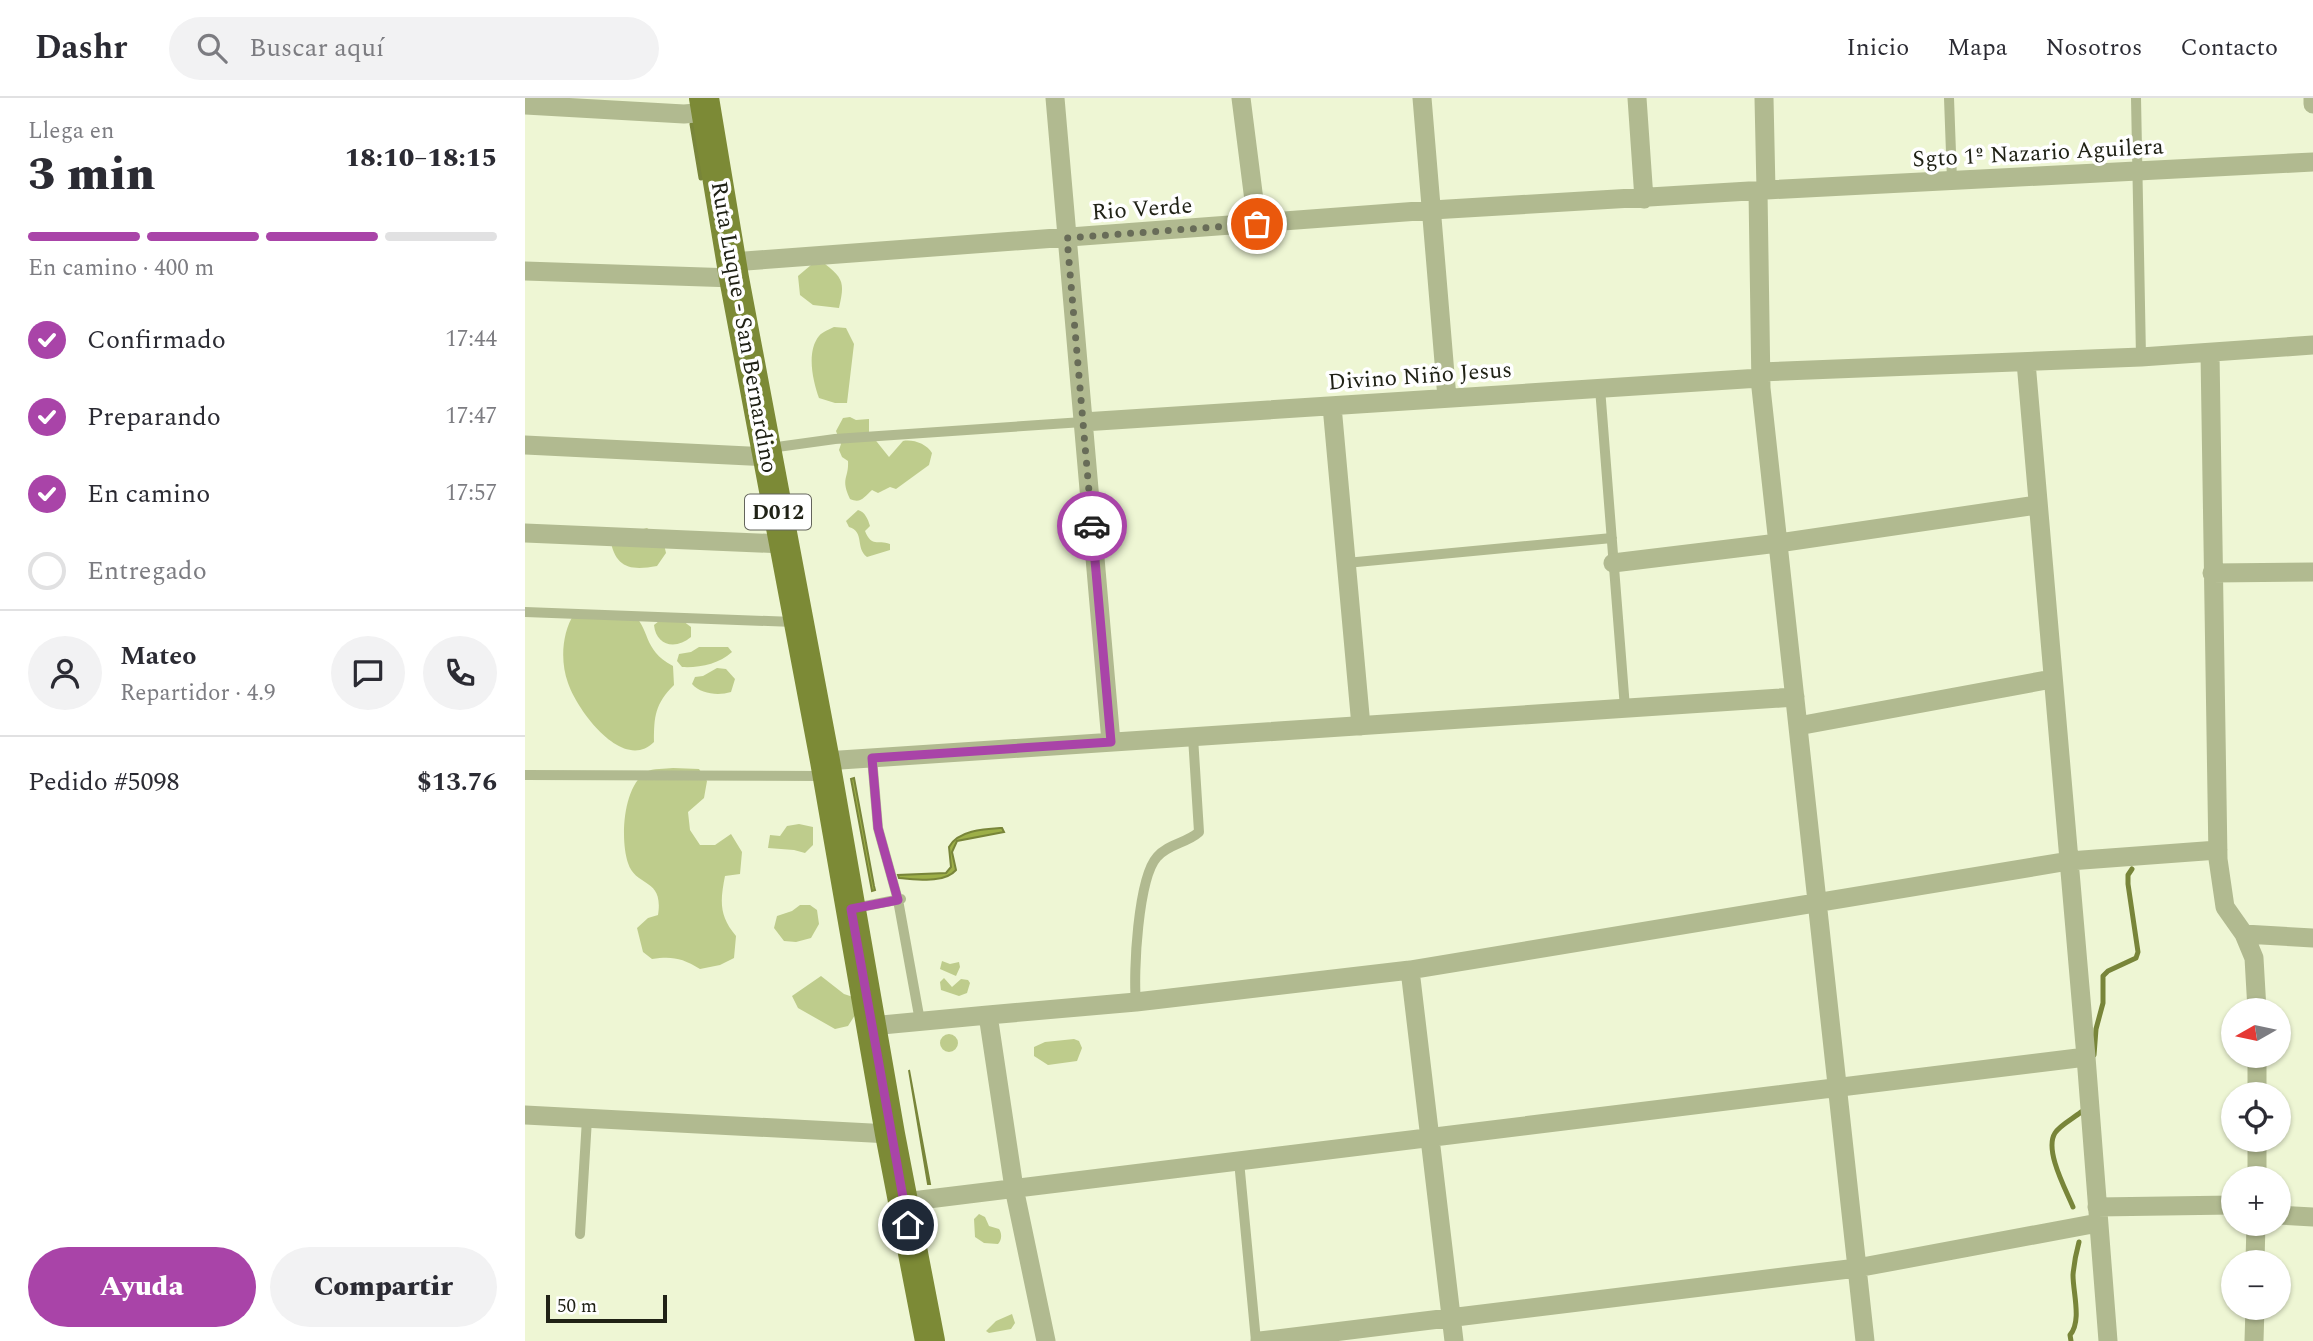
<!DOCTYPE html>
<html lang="es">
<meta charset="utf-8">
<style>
body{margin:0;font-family:Spectral,serif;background:#f2f2f3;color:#2b2b33;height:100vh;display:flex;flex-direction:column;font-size:26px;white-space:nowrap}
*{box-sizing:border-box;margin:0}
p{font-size:23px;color:#7c7c81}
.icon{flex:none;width:38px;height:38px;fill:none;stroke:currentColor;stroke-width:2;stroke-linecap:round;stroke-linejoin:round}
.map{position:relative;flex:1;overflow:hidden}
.drawer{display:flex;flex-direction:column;background:#fff;width:525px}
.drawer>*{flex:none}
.needle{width:46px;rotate:261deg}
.buttons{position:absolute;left:1696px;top:900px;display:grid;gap:14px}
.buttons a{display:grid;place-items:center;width:70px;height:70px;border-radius:50%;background:#fff;box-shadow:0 2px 5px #0004;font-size:35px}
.scale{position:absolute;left:21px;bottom:18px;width:121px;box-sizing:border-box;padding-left:7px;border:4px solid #202216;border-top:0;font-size:19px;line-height:24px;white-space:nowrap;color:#202216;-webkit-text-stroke:5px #fff;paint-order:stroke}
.pin{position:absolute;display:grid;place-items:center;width:60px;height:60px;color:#fff;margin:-30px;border:4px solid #fff;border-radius:50%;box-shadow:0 2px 7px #0007}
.courier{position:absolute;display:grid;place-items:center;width:70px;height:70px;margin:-35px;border:5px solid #a944a8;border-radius:50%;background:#fff;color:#222;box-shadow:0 2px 9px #0007}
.summary em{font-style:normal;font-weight:800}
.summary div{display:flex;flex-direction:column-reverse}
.summary{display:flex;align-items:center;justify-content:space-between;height:119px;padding:0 28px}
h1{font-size:46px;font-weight:800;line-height:52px}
.bar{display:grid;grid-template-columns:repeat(4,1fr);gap:10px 7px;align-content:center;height:84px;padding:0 28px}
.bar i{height:9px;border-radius:5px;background:#e1e1e2}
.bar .on{background:#a944a8}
.bar p{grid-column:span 4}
.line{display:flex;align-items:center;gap:18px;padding:0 28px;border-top:2px solid #e1e1e2}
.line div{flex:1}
.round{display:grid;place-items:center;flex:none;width:74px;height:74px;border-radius:37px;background:#f2f2f3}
ol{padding:0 28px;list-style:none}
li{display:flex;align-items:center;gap:21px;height:77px}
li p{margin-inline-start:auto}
li .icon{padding:7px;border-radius:50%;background:#a944a8;color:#fff;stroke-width:4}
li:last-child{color:#7c7c81}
li i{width:38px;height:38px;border:4px solid #e1e1e2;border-radius:50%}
.primary-button{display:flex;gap:14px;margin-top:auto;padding:14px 28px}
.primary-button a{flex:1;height:80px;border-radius:42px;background:#a944a8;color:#fff;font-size:28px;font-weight:800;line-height:80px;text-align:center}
.primary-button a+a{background:#f2f2f3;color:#2b2b33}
header{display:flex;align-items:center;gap:42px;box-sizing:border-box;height:98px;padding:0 35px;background:#fff;border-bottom:2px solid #e1e1e2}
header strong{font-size:33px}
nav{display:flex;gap:38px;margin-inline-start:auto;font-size:24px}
.search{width:490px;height:63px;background:#f2f2f3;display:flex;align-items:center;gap:18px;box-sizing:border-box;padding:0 24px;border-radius:38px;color:#7c7c81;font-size:26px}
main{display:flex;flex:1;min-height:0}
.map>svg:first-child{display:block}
</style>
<header>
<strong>Dashr</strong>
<div class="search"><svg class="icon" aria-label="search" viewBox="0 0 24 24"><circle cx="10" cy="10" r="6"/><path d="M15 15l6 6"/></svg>Buscar aquí</div>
<nav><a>Inicio</a><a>Mapa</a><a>Nosotros</a><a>Contacto</a></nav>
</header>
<main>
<section class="drawer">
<div class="summary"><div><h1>3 min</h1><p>Llega en</p></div><em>18:10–18:15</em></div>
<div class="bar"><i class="on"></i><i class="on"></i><i class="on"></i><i></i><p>En camino · 400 m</p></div>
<ol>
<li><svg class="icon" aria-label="check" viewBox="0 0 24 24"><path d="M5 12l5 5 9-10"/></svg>Confirmado<p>17:44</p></li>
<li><svg class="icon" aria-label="check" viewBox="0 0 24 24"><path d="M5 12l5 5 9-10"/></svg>Preparando<p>17:47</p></li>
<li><svg class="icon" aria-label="check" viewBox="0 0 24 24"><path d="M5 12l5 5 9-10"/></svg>En camino<p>17:57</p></li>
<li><i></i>Entregado</li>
</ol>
<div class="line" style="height:126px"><a class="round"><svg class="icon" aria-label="person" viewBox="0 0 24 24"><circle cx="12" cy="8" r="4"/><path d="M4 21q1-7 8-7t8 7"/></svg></a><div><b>Mateo</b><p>Repartidor · 4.9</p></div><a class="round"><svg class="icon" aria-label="chat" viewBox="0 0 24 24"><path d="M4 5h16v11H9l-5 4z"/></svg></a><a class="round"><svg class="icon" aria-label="phone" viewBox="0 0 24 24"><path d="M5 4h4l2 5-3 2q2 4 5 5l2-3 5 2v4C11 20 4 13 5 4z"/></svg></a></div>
<div class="line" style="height:91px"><div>Pedido #5098</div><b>$13.76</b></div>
<div class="primary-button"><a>Ayuda</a><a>Compartir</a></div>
</section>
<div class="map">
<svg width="1788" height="1243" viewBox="0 0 1788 1243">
<rect width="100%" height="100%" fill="#eef6d4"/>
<path fill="#becc8c" d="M300,166c20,15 19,21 14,44l-26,-3 -13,-10 -2,-19 13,-11z
M309,229l12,1 8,16 -7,59h-12l-16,-5c-6,-17 -13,-46 0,-62 3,-4 11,-7 15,-9z
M325,319l6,3 13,-1v13l20,25 14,-16c10,-2 24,3 29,12l-3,12 -33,24 -6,-2 -12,6 -6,-3c-8,7 -11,14 -22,9 -10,-21 -1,-20 -2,-38l-6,-4 -3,-7 2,-6 -5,-13 7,-13z
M333,412c7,2 10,9 12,16l-5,5c7,17 12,8 25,13v6l-23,7c-12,-9 -2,-25 -18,-30l-3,-6z
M122,430l16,12 3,13 -9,13c-27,5 -42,2 -47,-28z
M105,513c22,18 11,38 43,55l1,19c-19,19 -20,31 -20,57 -31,31 -77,-32 -86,-59 -8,-22 -6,-50 6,-69z
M134,523h24l8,6v10c-15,13 -35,9 -37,-12z
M174,549h29l4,5c-13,12 -33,16 -50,15l-5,-6 2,-7 12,-2z
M192,570l9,1 9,10 -4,13c-13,4 -30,2 -39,-8l3,-7 8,-1z
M148,670l26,1 8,12 -3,17 -16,14 2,18 10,15h15l16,-11 11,18 -2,22 -15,2c-5,25 -6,40 11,60l-2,22 -14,7 -20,4c-18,-11 -28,-13 -48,-10l-9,-7 -6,-24 11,-10 10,-3c6,-38 -22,-27 -30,-52 -8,-24 -5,-76 18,-91 7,-4 19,-3 27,-4z
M274,726l14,3v18l-8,8 -11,-3 -26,-2 2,-13 10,1 7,-10z
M275,807h10l7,5 2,14 -8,14 -15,4 -12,-1 -10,-13 3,-12 15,-5z
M417,863l8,3 9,-2 1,5 -4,9 -16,-7z
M296,878l23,18 12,4 1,14 -9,14 -13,3 -37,-21 -6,-12z
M419,880l8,9 9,-8 7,1 2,3 -3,10 -8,3 -18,-6 -1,-8z
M415 945a9 9 0 1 1 18 0a9 9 0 1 1-18 0Z
M549,941l5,2 3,7 -5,13 -29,4 -14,-9v-9l11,-5z
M454,1116l6,3 4,9 10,3c3,4 3,11 -1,15l-14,-1 -9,-6 -1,-18z
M487,1216l3,9 -4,6 -22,4 -3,-2 10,-10z"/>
<path fill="#9daf48" stroke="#788539" stroke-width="2" d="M329,680l20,108 1,4 -3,1 -21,-112z
M477,730l2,4 -47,9 -5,11 4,18c-12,14 -40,9 -57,8l-1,-3 48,-2 5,-6 -2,-20c9,-17 36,-18 53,-19z
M384,972l21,114h-2z"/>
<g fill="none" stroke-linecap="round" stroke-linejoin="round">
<path stroke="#788539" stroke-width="5" d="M167,26l9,54
M1569,957l2,-26 7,-26v-27l5,-5 28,-13 2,-6 -10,-68v-9l4,-6
M1548,1109c-7,-17 -29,-57 -18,-74 5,-8 19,-15 26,-21
M1546,1243l-1,-6c12,-14 3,-42 3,-60 1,-12 3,-22 6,-33"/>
<path stroke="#b1ba90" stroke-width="10" d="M1424,0l3,82
M1611,0l5,259
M1075,290l25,320
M245,350l65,-9 248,-17
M821,465l266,-25
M0,514l269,10
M347,660l6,70 20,72 22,121
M0,677l300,1
M330,810l46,-9
M611,904c-3,-29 2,-124 21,-145 11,-13 30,-14 42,-25l-6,-95
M714,1063l17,180
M55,1136l7,-115"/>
<path stroke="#b1ba90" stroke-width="19" d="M530,0l56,644
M716,0l16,126
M897,0l25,300
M1112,0l7,101
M1239,0l2,92
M1788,0v6
M0,7l159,9 24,-2
M1233,93l3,197 104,953
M207,164l700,-52 334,-20 547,-28
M0,173l209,7
M1685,255l8,506 7,48 19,27 10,24 3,52
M1501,264l60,695 22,284
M1235,274l381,-15 172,-12
M807,308l29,320
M558,324l677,-44
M0,347l243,12
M0,435l258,11
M1088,465l165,-20 259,-38
M1687,475l101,-1
M1273,628l254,-47
M300,663l970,-64
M1719,836l69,4
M885,872l44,371
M463,917l148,-13 274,-32 659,-109 149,-11
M346,928l117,-11 26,173 32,153
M1732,996v-39
M0,1017l365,19
M1732,1080v-39
M379,1104l1182,-145
M1572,1109l136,-2
M1754,1117l34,2
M1730,1164l1,-39
M735,1243l597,-73 241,-45
M1729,1243l1,-34"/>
<path stroke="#7c8a36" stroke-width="30" d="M179,0l30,180 91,483 65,373 40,207"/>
</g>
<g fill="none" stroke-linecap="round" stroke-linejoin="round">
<path stroke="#686c58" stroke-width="7" stroke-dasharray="0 12.6" d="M567,428l-25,-288 190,-14"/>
<path stroke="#a944a8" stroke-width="9" d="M383,1127l-57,-316 47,-9 -20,-72 -6,-70 239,-16 -19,-216"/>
</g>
<g text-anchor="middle" stroke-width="7" stroke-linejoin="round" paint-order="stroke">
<rect fill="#fff" stroke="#63645c" stroke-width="2" x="220" y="396.5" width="66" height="35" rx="5"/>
<g font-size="21" font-weight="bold" fill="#202216">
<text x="253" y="421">D012</text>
</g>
<g font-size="23" fill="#202216" stroke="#fff">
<text transform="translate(1513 54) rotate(-3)" y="8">Sgto 1º Nazario Aguilera</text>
<text transform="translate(617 110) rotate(-4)" y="8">Rio Verde</text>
<text transform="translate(220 229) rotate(80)" y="8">Ruta Luque - San Bernardino</text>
<text transform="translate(895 277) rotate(-4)" y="8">Divino Niño Jesus</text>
</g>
</g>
</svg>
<div class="buttons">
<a><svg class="needle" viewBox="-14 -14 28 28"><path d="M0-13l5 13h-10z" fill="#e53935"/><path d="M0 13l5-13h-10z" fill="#7c7c81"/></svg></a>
<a><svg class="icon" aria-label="locate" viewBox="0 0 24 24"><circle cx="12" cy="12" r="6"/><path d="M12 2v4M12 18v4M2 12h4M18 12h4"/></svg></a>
<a>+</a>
<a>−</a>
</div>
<div class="scale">50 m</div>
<div class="pin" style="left:732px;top:126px;background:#ea580c"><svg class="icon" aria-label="bag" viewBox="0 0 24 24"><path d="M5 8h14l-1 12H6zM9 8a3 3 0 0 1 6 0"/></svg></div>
<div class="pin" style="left:383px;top:1127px;background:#1f2937"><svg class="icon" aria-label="home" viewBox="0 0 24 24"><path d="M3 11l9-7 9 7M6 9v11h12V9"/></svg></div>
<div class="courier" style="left:567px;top:428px"><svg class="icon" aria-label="car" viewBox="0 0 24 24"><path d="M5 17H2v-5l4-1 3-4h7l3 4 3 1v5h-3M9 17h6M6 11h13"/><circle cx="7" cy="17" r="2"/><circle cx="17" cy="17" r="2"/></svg></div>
</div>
</main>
